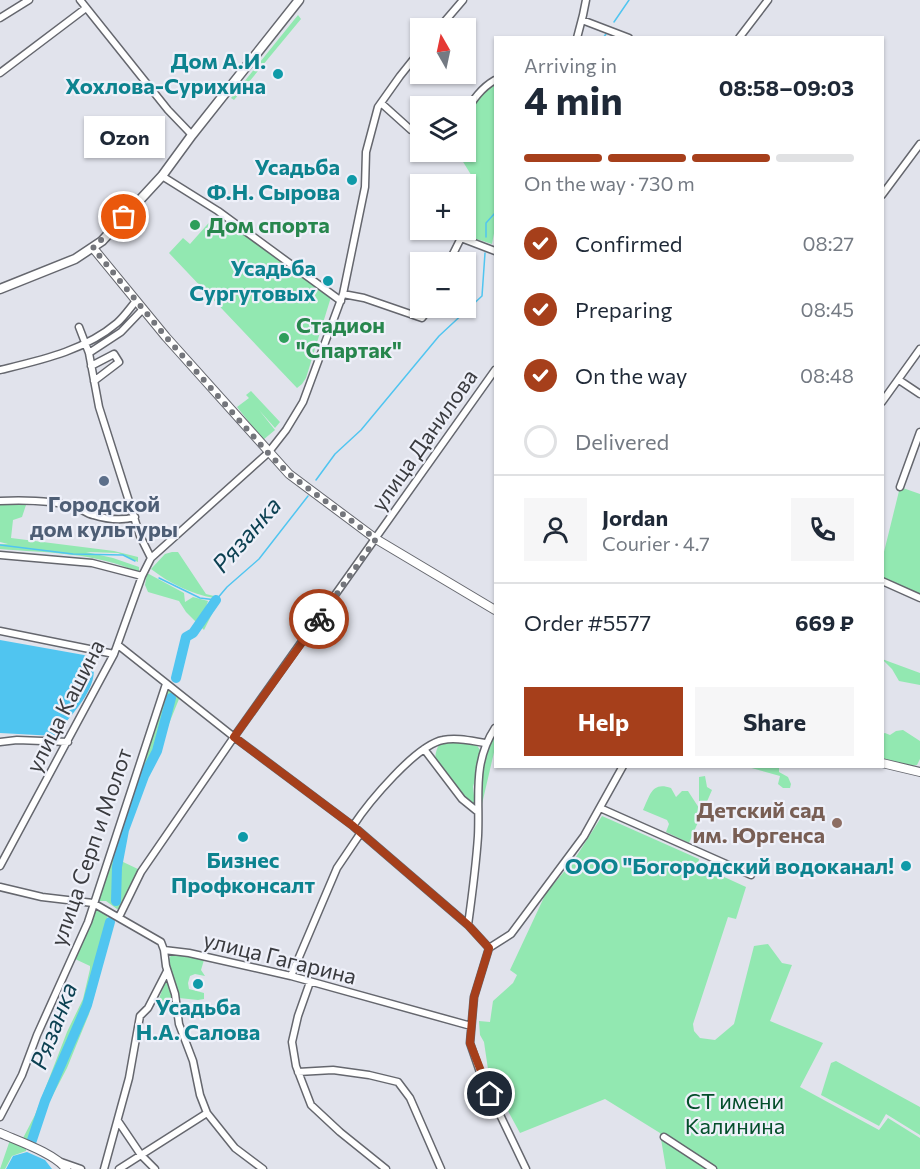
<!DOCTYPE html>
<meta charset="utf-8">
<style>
body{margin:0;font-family:Commissioner,sans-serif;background:#f6f6f7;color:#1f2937;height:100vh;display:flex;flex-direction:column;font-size:22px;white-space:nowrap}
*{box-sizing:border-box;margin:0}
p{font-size:20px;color:#747a83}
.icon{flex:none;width:33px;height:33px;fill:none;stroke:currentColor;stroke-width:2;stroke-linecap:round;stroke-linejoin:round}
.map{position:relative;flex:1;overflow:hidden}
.side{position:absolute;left:494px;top:36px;width:390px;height:732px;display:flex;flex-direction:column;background:#fff;border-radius:0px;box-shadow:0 2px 4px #0004}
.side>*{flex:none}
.needle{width:39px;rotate:351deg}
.tools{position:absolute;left:410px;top:18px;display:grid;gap:12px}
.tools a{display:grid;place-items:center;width:66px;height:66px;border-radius:0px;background:#fff;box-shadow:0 2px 4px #0004;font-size:30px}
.pin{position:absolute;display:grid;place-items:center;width:51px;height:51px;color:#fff;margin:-26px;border:3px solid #fff;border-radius:50%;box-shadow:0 2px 6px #0007}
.courier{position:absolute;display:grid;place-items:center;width:60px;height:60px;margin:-30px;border:4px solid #a63f1b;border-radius:50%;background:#fff;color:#222;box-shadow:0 2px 8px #0007}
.bubble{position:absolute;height:42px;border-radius:0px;background:#fff;box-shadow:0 2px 4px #0004;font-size:20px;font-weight:700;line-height:42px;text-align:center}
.summary em{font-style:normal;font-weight:700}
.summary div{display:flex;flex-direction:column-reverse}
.summary{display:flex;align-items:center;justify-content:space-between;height:102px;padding:0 30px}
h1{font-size:39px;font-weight:700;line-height:45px}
.bar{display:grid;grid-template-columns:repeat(4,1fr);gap:9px 6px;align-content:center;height:72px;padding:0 30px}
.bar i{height:8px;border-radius:4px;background:#e0e1e3}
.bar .active{background:#a63f1b}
.bar p{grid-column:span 4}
.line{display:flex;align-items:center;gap:15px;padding:0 30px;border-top:2px solid #e0e1e3}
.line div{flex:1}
.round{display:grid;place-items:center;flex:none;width:63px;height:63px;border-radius:0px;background:#f6f6f7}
ol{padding:0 30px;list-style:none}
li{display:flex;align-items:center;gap:18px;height:66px}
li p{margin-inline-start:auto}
li .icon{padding:6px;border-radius:50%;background:#a63f1b;color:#fff;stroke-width:4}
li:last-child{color:#747a83}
li i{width:33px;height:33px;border:3px solid #e0e1e3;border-radius:50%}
.action{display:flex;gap:12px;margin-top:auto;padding:12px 30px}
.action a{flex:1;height:69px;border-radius:0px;background:#a63f1b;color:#fff;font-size:24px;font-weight:700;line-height:69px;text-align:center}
.action a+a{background:#f6f6f7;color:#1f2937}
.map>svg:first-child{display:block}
</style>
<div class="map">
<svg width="920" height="1169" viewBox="0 0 920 1169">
<rect width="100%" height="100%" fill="#e1e3ec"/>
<path fill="#92e8b1" d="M298,15l3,4 -67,81 -3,-2z
M495,85v143l-3,16 -31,-10 1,-4h3v-14l8,-38 -16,-26h8c0,-31 0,-50 30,-67z
M220,215l111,82 -25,81 -4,6 -5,4 -128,-135 14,-15 7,6 24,-27z
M251,391l29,31 -5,6 -16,-18 16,20 -12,10 -26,-33 12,-9 -3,-3z
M900,487l20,7v100l-38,-17v-17z
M23,502l3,3 -4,12 -9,3 -2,18 103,13 24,6v5l-20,-9 -32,-1 27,6 26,9v6c-42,-21 -93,-20 -139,-24v-5h8l-8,-2v-39z
M172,552h6l28,42 8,2v2c-23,-4 -45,-15 -63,-29l14,-15z
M147,573l37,20 1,9 8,-5 15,4 -4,12 3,-1 7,-9 3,1 -13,26 -18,-18 -7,-11 -31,-9 -3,-7z
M882,659l38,14v12l-21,-4 -7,-12z
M167,689l12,10 -32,79 -14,28 2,2 -15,49 1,4 19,9c-6,9 -19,30 -20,39h-3l-11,-8h-7l24,-80z
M495,729v19l-13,56 -2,-1 4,-49z
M903,730l17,11v18l-3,6 -7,1 -28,-8v-24l3,-1 5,2 6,-4z
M459,741l17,3 6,9 -9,34 2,17c-10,-4 -36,-33 -39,-43 -2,-6 1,-13 4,-18z
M748,767h31v5l9,5 3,7 -1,4h-7l-5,-4 2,-8z
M705,776l2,11 5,3 -23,53 -23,-11 3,-8 -2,-4 -24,-10c7,-15 9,-29 28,-22l5,9 6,-6h6l11,17v-31z
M602,816l97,43 -1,6 48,22 -10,32 -8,-2 -35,107 1,7 6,7 15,2 19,-16 20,-78 14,-2 14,19 10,2 -22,56 53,22 -23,44 79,43 9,-12 32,20v31h-254l-6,-36 -55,-34 -85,34 -31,-57 -5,-34 -4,-7 -1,-14 11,1 3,-21 20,-18 4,-8 -7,-5 36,-77 28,-33z
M97,906l10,7 1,11 -8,34 -7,18 3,13 -7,25 -22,54 -23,44 -9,32 -13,-4 13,-25 32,-83 16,-33 7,-30v-3l-15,-7 12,-25z
M171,955l31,3 2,2 -3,10 4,6 -10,-2 -5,2 -2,7 1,6 15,4v6l-6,1 -19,-2 -11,-36z
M168,974l5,33h-17z
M836,1061l84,46v28l-34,-21 -7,12 -58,-31 10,-32z
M10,1140l16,8v3l-14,5 -7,13h-5z"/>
<path fill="#50c5f0" d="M0,640l84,15 7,4c13,26 -22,57 -36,77l-55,-3z
M27,1152l18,8 7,9h-46l7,-13z"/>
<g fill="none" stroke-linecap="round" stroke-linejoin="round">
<path stroke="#50c5f0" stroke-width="1.5" d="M614,22l15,-22
M603,38l3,-4
M486,237v-14l9,-10
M316,480l19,-26 26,-24 78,-94 43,-40 3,-43
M0,545l73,9 50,1 12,6
M159,578l41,20 16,2 11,-13 32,-28 49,-63"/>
<path stroke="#50c5f0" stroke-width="10" d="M176,678l10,-41 7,-4 23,-33
M116,901l1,-34 7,-37 20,-54 13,-25 14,-53
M31,1143l14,-42 42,-96 23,-83"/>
<defs>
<path id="minor" d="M80,0l88,110 24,25
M0,18l29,-18
M582,20l47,18
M439,28l24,-28
M577,38l6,-23 3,-15
M739,38l29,-38
M0,73l86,-65
M381,103l30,27 9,4
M465,113c8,-13 16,-25 30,-33
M162,176l56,35 123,90
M882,195l38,-51
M449,262l12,-24 34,13
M343,294l21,4 58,20 8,-10
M79,327l10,26 10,54 41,129 11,22
M89,353l32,-21 22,-23
M91,366l23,-12 5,8 -25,19
M0,370c41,-10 84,-19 117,-47 7,-6 13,-15 19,-22
M899,380l21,14
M882,402l38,-53
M900,487l20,-55
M0,501c24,-1 52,-1 76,6 6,2 11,7 17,8 13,4 29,6 42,2
M0,555l92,8 50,13
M882,581l38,17
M0,631l114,23
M118,645l116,92 119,89 115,99 21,23
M0,742l17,-2 51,2
M424,749l38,50 16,13
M600,808l151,67
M353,826c15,-23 63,-81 90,-86 14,-3 29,1 42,3
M0,866l114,-212 28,-78 9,-18 117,-105 18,-23 17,-28 40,-108 22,-107 1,-35 12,-45 22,-31 20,-25
M0,887l42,10 51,6 68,39 3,8 25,3 102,23 180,50
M119,917l22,-45 93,-135 261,-367
M468,925c4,-29 8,-59 10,-89 2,-39 -6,-73 17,-108
M489,948l-15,49 -4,46 11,32 45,94
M489,948l22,-14 73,-98 39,-70
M164,950l2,16 9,28 4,30 14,37 7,34 7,18 28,35 28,21
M291,976l46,-108 23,-34
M310,982l-12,34 -6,26 4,24 15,39 29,27 46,37
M298,1072l35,-2 36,5 29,7 12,16 31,71
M0,1117l22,-42 15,-40 51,-113 78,-238
M118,1121l23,34 14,14
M664,1137l49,32
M61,1162l20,7
M104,1169l25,-91 11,-62 8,-8 19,-37
M119,1169l88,-56"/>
<path id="tertiary" d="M93,248l73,89 123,137 87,65 119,71
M882,763l38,9
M0,1133c18,8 56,21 66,36"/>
<path id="secondary" d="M0,289l75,-30 27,-18 60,-65 30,-41 107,-135"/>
</defs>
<use href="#minor" stroke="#65676e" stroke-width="9"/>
<use href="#tertiary" stroke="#65676e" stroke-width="10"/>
<use href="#secondary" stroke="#65676e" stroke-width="11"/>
<use href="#minor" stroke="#fff" stroke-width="6"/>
<use href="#tertiary" stroke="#fff" stroke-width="8"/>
<use href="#secondary" stroke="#fff" stroke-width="8"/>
</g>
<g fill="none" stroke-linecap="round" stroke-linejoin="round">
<path stroke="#74767c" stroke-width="6" stroke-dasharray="0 10.8" d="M124,217l-31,31 73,89 102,116 21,21 87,65 -57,80"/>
<path stroke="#a63f1b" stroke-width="8" d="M319,619l-85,118 119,89 115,99 21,23 -15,49 -4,46 20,51"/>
</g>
<g fill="#0f9aa8" stroke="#eef0f9" stroke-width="2">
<circle cx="278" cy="74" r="6"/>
<circle cx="352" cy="180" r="6"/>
<circle cx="328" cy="281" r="6"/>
<circle cx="243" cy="837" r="6"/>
<circle cx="906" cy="866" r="6"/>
<circle cx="198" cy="984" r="6"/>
</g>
<g fill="#2e9e5b" stroke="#eef0f9" stroke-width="2">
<circle cx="195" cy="225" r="6"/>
<circle cx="284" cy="338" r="6"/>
</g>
<circle fill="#5c6f8a" stroke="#eef0f9" stroke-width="2" cx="104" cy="481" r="6"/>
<circle fill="#8d6e63" stroke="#eef0f9" stroke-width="2" cx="837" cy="823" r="6"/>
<g text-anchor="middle" stroke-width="4.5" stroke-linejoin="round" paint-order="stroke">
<g font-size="22" font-weight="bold" fill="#0d838f" stroke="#eef0f9" text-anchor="end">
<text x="266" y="69">Дом А.И.<tspan x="266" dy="25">Хохлова-Сурихина</tspan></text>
<text x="340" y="175">Усадьба<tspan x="340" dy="25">Ф.Н. Сырова</tspan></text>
<text x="316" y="276">Усадьба<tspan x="316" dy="25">Сургутовых</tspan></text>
<text x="243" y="868" text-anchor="middle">Бизнес<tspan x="243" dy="25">Профконсалт</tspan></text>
<text x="894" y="874">ООО "Богородский водоканал!</text>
<text x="198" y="1015" text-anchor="middle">Усадьба<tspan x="198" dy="25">Н.А. Салова</tspan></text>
</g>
<g font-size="22" font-weight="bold" fill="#27864d" stroke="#eef0f9" text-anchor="start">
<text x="207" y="233">Дом спорта</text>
<text x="296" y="333">Стадион<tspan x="296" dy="25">"Спартак"</tspan></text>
</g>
<g font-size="22" fill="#3a3b3f" stroke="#eef0f9">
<text transform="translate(424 440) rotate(-55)" y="8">улица Данилова</text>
<text transform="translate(65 706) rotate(-63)" y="8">улица Кашина</text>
<text transform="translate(91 847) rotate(-71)" y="8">улица Серп и Молот</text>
<text transform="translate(280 958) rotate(14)" y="8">улица Гагарина</text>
</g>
<g font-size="22" font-weight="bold" fill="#4e5e75" stroke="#eef0f9">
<text x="104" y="512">Городской<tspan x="104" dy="25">дом культуры</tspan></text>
</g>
<g font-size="22" font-weight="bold" fill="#785e54" stroke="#eef0f9" text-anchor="end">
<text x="825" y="818">Детский сад<tspan x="825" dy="25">им. Юргенса</tspan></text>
</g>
<g font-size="22" fill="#044e2b" stroke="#eef0f9">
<text x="735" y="1109">СТ имени<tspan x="735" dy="25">Калинина</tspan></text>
</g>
<g font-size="24" font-style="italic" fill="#0c4152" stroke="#eef0f9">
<text transform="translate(247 535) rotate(-49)" y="8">Рязанка</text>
<text transform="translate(54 1026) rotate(-69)" y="8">Рязанка</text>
</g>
</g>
</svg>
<div class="tools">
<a><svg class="needle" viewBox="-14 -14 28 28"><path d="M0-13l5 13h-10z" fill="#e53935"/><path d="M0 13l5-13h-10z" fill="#747a83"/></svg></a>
<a><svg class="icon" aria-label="layers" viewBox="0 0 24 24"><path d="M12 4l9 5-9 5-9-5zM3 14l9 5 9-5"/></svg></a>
<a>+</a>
<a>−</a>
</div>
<div class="pin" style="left:124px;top:217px;background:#ea580c"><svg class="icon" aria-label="bag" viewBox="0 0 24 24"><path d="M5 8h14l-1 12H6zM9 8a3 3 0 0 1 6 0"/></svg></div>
<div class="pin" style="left:490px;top:1094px;background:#1f2937"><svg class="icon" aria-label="home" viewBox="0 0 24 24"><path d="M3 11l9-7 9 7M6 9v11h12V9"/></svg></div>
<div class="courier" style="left:319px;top:619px"><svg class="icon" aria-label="bike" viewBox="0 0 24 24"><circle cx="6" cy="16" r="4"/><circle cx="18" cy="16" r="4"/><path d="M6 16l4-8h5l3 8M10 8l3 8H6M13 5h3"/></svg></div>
<div class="bubble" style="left:84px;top:116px;width:81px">Ozon</div>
<section class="side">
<div class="summary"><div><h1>4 min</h1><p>Arriving in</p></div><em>08:58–09:03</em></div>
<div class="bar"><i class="active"></i><i class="active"></i><i class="active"></i><i></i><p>On the way · 730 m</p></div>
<ol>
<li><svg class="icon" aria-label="check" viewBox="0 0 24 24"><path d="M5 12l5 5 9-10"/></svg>Confirmed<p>08:27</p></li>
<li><svg class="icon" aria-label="check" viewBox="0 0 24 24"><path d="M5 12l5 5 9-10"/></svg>Preparing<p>08:45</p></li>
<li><svg class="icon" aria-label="check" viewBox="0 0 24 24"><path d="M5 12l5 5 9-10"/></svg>On the way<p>08:48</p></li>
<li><i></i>Delivered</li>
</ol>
<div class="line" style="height:108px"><a class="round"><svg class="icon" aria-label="person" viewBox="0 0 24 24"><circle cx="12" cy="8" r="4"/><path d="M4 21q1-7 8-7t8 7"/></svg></a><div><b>Jordan</b><p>Courier · 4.7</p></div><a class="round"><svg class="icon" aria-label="phone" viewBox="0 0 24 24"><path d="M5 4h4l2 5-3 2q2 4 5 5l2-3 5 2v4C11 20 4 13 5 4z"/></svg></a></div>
<div class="line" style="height:78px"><div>Order #5577</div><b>669 ₽</b></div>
<div class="action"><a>Help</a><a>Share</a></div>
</section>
</div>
